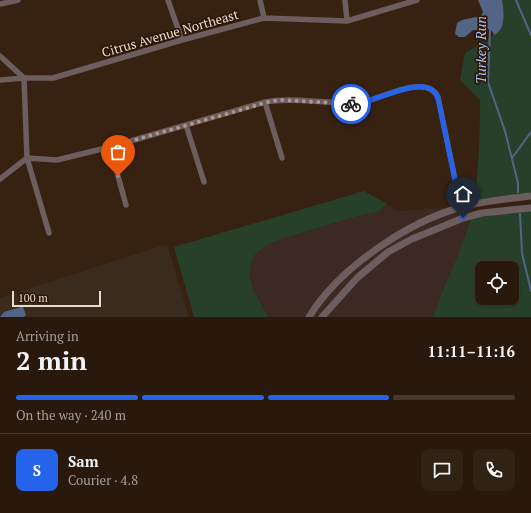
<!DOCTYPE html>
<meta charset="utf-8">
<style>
body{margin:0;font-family:"PT Serif",serif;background:#312216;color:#f1f3f6;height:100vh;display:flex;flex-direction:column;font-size:15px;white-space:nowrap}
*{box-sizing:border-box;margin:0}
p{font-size:13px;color:#a5a09d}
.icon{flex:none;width:22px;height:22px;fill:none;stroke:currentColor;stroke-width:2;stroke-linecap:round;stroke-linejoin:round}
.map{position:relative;height:317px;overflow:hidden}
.side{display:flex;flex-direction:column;background:#29190d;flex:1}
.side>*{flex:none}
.buttons{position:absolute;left:475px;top:261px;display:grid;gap:8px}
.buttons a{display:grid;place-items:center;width:44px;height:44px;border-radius:8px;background:#29190d;box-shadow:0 1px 3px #0004,0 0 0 1px #45382e;font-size:20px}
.scale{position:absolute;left:12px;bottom:10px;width:89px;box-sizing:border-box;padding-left:4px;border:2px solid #eadad0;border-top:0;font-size:11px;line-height:14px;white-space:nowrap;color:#eadad0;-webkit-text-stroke:3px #2c1707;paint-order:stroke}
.pin{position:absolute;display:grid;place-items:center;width:34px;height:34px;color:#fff;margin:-41px -17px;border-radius:50% 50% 50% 0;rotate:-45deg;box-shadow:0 0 4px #0007}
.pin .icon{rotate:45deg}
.courier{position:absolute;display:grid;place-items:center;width:40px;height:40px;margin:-20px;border:3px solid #2563eb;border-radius:50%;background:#fff;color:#222;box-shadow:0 1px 5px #0007}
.head em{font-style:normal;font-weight:600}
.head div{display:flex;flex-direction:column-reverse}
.head{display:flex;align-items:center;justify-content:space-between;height:68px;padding:0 16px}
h1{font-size:26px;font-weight:600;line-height:30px}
.bar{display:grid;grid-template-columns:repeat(4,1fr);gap:6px 4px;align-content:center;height:48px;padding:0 16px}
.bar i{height:5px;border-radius:3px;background:#45382e}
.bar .selected{background:#2563eb}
.bar p{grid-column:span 4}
.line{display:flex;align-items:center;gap:10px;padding:0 16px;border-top:1px solid #45382e}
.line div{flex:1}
.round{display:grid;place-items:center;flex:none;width:42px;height:42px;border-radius:8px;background:#312216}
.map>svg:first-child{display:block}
</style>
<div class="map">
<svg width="531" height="317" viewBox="0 0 531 317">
<rect width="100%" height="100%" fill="#372111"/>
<path fill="#3c2924" d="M387,204l12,7 54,-4 -44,18 -28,16 -31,24 -22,21 -23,31h-37l-14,-26 -5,-16 3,-15 5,-8 10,-7 14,-6 77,-23 19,-4z
M473,208l-1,4 -39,14 -22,10 -57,40 -36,41h-6l21,-27 22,-20 30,-24 27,-16 22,-9 28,-11z
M471,219l-13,36 -13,30 -12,32h-107l33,-37 31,-25 46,-24z"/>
<path fill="#392b1e" d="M167,244l22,73h-189v-19z"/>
<path fill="#27402a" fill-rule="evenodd" d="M502,0h29v193l-57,8c5,-34 6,-67 6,-101l-20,-20 5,-27 31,-19 7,-27z
M364,191l23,13 -10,8 -19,4 -77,23 -14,6 -10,7 -5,8 -3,15 5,16 14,26h-74l-20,-70z
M531,211v106h-98l12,-32 13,-30 13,-36 11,-3zM482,268h30v30h-30z"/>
<path fill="#536586" d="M478,0h24c2,11 4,30 -8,35l-2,-4 -8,-4 -6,3h-5l-8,7h-6l-4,-3 2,-11 5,-3 19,-4 2,-4z
M21,307h2l3,8 -2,2h-24l4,-5z"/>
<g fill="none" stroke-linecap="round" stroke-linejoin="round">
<path stroke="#536586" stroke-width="2" d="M516,0l15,35
M490,30l-2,52 17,49 13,52v9
M512,158l19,-26
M520,214l2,39 9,38"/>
<path stroke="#6c5d5f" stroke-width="5.5" d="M168,0l14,40
M260,0l4,18
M345,0l2,21
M0,4l18,-4
M0,56l24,22 3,80 22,75
M0,80l24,-2h29l129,-38 82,-22 83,3 70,-21
M265,102l17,56
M186,125l18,57
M110,147l16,58
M0,179l27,-21 30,2 53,-13 155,-45c21,-4 43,-1 64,0 10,1 21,3 31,1 19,-3 66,-31 78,-6l25,121"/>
<path stroke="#6c5d5f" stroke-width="7" d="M309,317c30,-49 98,-95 153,-110 22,-6 46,-8 69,-11
M322,317l35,-39 31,-26 24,-13 51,-21 19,-5 49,-5"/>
</g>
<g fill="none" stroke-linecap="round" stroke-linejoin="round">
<path stroke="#ab998d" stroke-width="4" stroke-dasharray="0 7.2" d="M118,176l-8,-29 162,-46 11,-1 68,4"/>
<path stroke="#2563eb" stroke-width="5" d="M351,104c21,0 65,-26 81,-14 5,3 6,8 7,13l24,115"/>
</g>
<g text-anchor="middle" stroke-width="3.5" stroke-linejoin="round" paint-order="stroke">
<g font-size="13" fill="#eadad0" stroke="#2c1707">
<text transform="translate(170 33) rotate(-16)" y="5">Citrus Avenue Northeast</text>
</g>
<g font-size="14" font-style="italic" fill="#a3c3fb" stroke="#2c1707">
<text transform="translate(481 50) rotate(-90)" y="5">Turkey Run</text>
</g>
</g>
</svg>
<div class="buttons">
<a><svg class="icon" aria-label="locate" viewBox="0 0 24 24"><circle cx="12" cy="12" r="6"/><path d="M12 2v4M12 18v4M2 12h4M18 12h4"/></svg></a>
</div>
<div class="scale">100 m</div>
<div class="pin" style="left:118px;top:176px;background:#ea580c"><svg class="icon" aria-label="bag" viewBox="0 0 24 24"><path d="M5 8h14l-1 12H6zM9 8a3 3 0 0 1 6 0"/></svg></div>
<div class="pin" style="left:463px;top:218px;background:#1f2937"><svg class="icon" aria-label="home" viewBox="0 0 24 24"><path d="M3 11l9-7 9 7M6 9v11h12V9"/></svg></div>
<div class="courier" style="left:351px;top:104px"><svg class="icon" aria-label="bike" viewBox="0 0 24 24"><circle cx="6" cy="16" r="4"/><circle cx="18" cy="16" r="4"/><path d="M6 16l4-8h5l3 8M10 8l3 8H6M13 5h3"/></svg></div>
</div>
<section class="side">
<div class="head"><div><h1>2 min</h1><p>Arriving in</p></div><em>11:11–11:16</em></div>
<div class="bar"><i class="selected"></i><i class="selected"></i><i class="selected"></i><i></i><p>On the way · 240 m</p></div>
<div class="line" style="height:72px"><b class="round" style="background:#2563eb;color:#fff">S</b><div><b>Sam</b><p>Courier · 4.8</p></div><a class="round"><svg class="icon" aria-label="chat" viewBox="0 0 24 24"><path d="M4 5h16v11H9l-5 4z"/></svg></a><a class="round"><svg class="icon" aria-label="phone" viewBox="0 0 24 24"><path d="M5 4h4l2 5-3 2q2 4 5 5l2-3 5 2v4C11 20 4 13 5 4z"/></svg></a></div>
</section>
